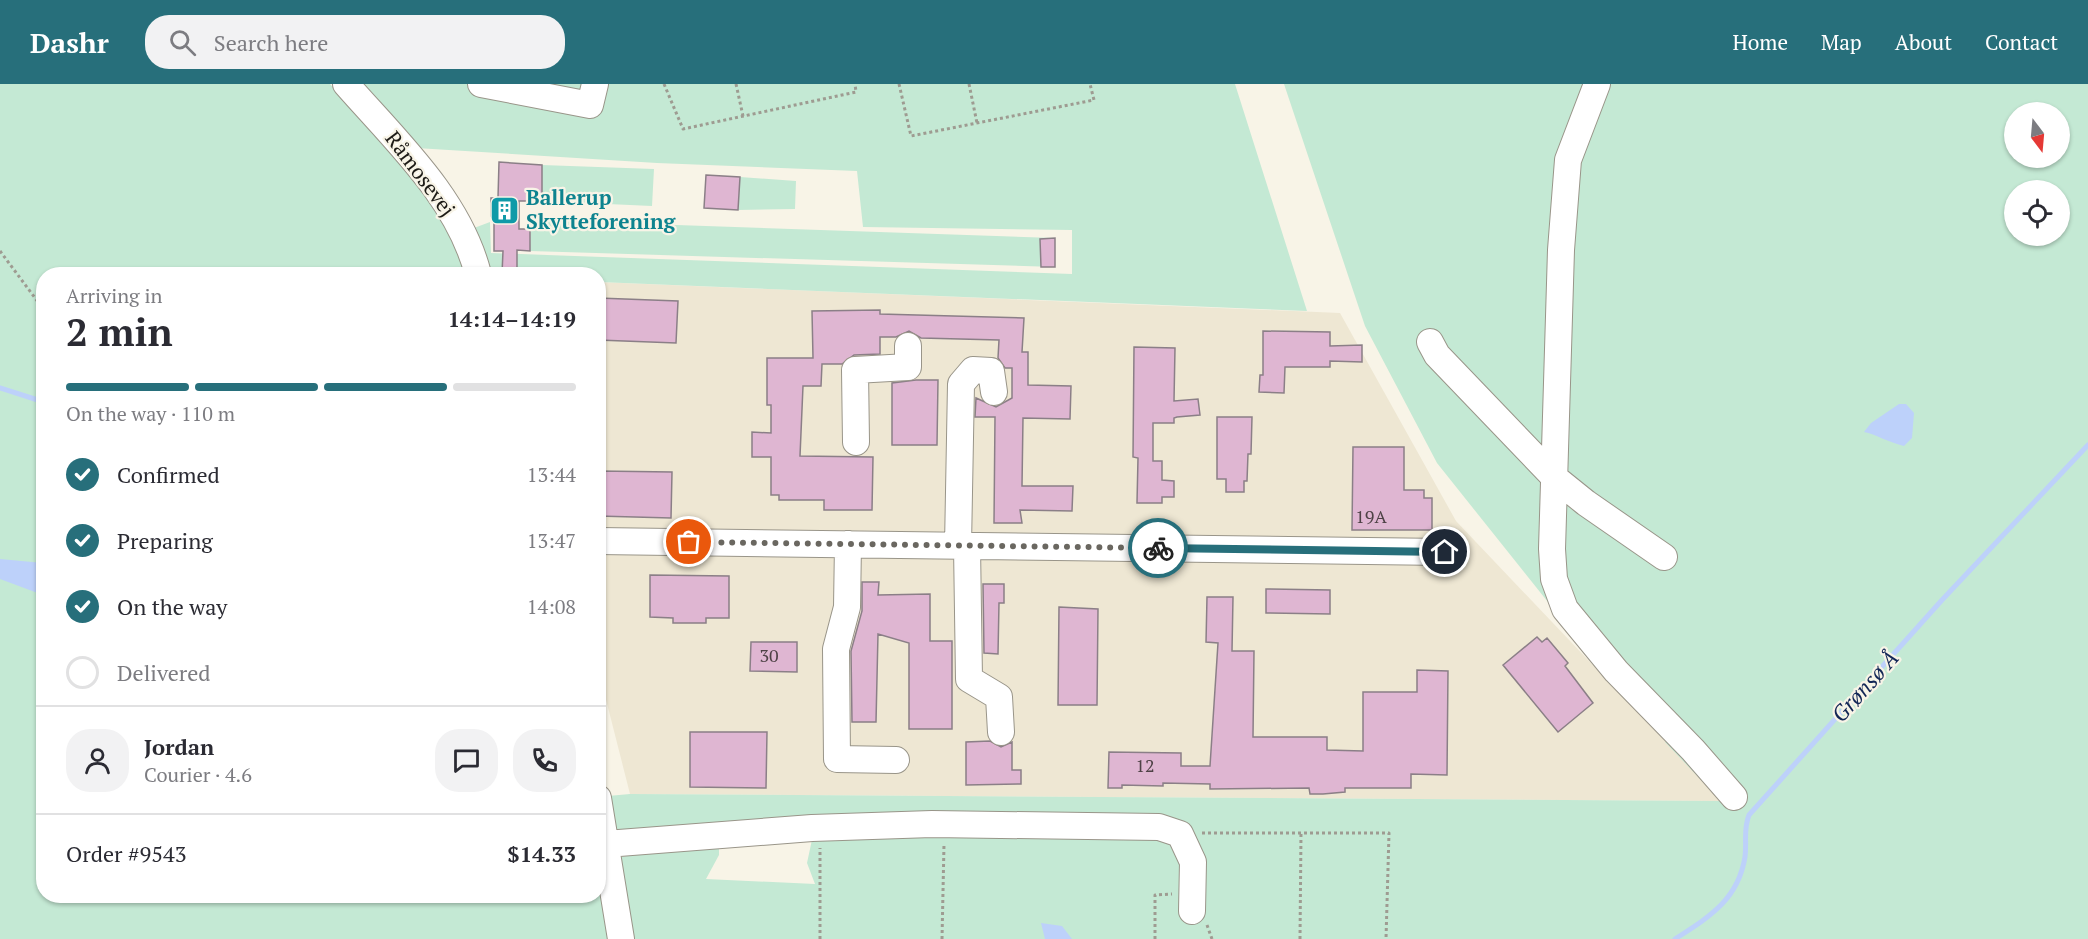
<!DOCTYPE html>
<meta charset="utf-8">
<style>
body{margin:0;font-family:"PT Serif",serif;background:#f2f2f3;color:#2b2b33;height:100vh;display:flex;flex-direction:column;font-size:22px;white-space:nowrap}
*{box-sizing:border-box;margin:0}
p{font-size:20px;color:#7c7c81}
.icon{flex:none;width:33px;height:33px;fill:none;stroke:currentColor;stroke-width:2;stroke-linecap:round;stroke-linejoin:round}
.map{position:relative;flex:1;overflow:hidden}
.details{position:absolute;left:36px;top:183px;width:570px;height:636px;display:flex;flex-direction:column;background:#fff;border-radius:24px;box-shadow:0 2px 4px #0004}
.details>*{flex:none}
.needle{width:39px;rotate:164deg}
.fabs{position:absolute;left:2004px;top:18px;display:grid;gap:12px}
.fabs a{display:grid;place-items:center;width:66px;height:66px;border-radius:50%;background:#fff;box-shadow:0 2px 4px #0004;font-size:30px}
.pin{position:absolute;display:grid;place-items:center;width:51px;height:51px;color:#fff;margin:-26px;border:3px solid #fff;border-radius:50%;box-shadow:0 2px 6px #0007}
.courier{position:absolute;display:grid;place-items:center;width:60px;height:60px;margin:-30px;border:4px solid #276f7b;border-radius:50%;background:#fff;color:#222;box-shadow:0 2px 8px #0007}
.headline em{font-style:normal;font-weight:700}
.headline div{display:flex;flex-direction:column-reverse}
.headline{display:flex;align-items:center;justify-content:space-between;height:102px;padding:0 30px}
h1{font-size:39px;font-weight:700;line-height:45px}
.bar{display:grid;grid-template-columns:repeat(4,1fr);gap:9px 6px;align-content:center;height:72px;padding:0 30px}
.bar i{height:8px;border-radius:4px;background:#e1e1e2}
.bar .active{background:#276f7b}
.bar p{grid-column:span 4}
.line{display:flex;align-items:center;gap:15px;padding:0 30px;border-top:2px solid #e1e1e2}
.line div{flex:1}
.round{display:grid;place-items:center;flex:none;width:63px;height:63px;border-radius:24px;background:#f2f2f3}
ol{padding:0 30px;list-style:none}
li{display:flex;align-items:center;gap:18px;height:66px}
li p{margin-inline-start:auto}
li .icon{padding:6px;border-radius:50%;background:#276f7b;color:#fff;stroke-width:4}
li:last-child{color:#7c7c81}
li i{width:33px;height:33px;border:3px solid #e1e1e2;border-radius:50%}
header{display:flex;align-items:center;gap:36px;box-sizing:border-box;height:84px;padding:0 30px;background:#276f7b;color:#fff}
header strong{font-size:28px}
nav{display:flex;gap:33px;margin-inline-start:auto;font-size:21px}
.search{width:420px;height:54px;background:#f2f2f3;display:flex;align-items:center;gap:15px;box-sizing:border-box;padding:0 21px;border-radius:24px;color:#7c7c81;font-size:22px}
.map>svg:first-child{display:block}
</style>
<header>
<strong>Dashr</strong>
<div class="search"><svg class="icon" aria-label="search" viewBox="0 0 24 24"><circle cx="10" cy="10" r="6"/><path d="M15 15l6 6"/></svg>Search here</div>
<nav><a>Home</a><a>Map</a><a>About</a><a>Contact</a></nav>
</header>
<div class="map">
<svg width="2088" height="855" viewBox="0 0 2088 855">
<rect width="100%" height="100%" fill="#f8f4e7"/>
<path fill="#eee7d3" d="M598,198l742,31 116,208 266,280 -1092,-7 -31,-122z"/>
<path fill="#c4e9d4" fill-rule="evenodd" d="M0,0h330l90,102 30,41 19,47h-425v622h554l1,-83 9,-17 22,-2 1091,7 -56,-59 13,-9 -95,-87 -146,-183 -72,-137 -81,-242h804v855h-2088zM2014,28h46v46h-46zM2014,106h46v46h-46zM739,736l77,1 -9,42 8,21 -109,-5 13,-24v-9l-101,11 1,-22 90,1z
M356,0h879l72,227 -708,-29 -1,-8h-104l-15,-22 -5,-24 16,-6 1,31 581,21v-44l-209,-3 -6,-56 -200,-8 -241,-15z
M542,81l112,4 -2,37 -111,-5z
M740,93l56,4 -1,28 -57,1z
M531,136l524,18v29l-525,-16z"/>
<path fill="#bdd1fa" d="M1899,320h7l8,9 -2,25 -8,8c-14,-3 -29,-12 -40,-14l7,-9z
M0,475l43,4v32l-43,-16z
M1041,839l21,3 10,13h-27z"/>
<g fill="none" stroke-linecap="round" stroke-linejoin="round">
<path stroke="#bdd1fa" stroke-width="5" d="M0,304l44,14
M1675,855c34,-22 63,-39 70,-82 2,-16 -2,-27 4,-42l193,-215 146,-155"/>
</g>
<path fill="#dfb6d2" stroke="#8b7f87" stroke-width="1.5" d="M499,78l43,3v36h-23v28h11v22l-13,-1v24h-15l1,-23h-9v-35h-3v-18h7z
M706,91l34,2 -2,33 -34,-2z
M1055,154v29h-14l-1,-28z
M598,214l80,3 -2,42 -78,-3z
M880,226v4l144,4 -2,34h6v33l43,1 -1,33 -47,-1 -1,68h51l-1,25 -52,-1 2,13h-28l1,-106h-20l1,-19 20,9 16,-9v-30h-7l-7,-10 1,-18 -78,-2 -12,-7 -13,6h-16v17l-26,1 -12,9h-20l-1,22h-18l-3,70 73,1 -1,53h-48v-10h-45v-5h-8v-38h-19v-25l19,1v-28h-4v-47h46l-1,-47z
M1263,247l67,1v14l32,-1v17l-32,-1v6h-45l-1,26 -25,-1 1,-17h3z
M1134,263l41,1 -1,53 24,-2 2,16 -23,2 -3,1v5h-21v38h9v19l12,1v16h-12v6h-25l1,-45 -5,-1z
M916,296h22l-1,65h-45v-62z
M1217,333h35l-1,37h-3l-1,27h-3v11h-18v-13h-9z
M1353,363h51v43h20v8h8v32h-80z
M598,387l74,1 -1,46 -73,-2z
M650,491l79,1v42h-23v5h-33v-5l-23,-1z
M862,498h17l-1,13 52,-1v47h22v88h-43v-86l-31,-9 -2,88h-24l-1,-71 11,-40z
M983,500h21v19h-5l-1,51 -14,-1z
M1266,505l64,1v24l-64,-1z
M1207,513h26l-1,54h22l-1,86h74v13l36,1v-59h54v-22l31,1 -1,104 -36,-1v14h-66v4l-22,2h-13l-1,-6 -99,1v-5l-47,-1v3l-41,-1v3h-14l1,-36 72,1v13h29l8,-123 -12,-1z
M1059,523l39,2 -1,96h-39z
M1537,553l5,5 5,-4 21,25 -3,3 28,37 -35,29 -55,-67z
M751,558h46v30l-47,-1z
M690,648h77l-1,56 -76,-1z
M990,657l11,6 11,-5v28h9v14l-55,1v-43z"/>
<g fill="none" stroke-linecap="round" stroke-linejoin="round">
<defs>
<path id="minor" d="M346,0c50,57 113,115 132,190
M481,0l109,21 5,-21
M1597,0l-29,76 -7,90 -9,299 2,30 11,30 51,62 77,79 41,47
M1430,258l7,13 118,123 31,25 78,54
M856,358l-1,-72 53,-3v-21
M598,457l847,11
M848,460l-1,63 -11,42 1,110 59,1
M958,462l3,-162 12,-14 18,1 3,21
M967,462l2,133 30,18 2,35
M598,714l23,141
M606,760l206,-16 120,-4 227,3 21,7 13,28 -1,49"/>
</defs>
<use href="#minor" stroke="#999589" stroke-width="28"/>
<path stroke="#9e9b91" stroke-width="3" stroke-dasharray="3 3" stroke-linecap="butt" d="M664,0l19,45 173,-37 -1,-8
M736,0l7,32
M899,0l12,52 183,-36 -4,-16
M969,0l8,39
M0,167l44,59
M1202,749h187l-3,106
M1207,841l5,14
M820,855v-91
M942,855l2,-95
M1155,855v-44l17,-1
M1300,855l1,-107"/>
<use href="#minor" stroke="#fff" stroke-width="26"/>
</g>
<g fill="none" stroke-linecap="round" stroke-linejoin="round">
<path stroke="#6a6760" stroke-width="6" stroke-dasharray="0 10.8" d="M689,458l469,6"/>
<path stroke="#276f7b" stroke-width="8" d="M1158,464l287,4"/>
</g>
<defs>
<symbol id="building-square" viewBox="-11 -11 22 22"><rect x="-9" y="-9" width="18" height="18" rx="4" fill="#0f9aa8" stroke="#f8f4e7"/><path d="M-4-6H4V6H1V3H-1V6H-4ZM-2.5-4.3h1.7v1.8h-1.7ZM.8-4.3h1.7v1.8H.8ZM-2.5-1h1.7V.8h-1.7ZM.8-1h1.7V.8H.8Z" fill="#fff"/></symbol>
</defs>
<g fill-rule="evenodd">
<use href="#building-square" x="488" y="110" width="33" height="33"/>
</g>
<g text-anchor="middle" stroke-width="4.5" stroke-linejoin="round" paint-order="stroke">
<g font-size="18" fill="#4e4246">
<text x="1371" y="439">19A</text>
<text x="769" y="578">30</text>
<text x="1145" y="688">12</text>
</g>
<g font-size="21" fill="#1d1b17" stroke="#f8f4e7">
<text transform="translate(420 90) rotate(53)" y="7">Råmosevej</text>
</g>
<g font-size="21" font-weight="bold" fill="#0d838f" stroke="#f8f4e7" text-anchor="start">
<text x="526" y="121">Ballerup<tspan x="526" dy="24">Skytteforening</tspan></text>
</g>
<g font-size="22" font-style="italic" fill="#122656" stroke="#f8f4e7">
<text transform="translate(1865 602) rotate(-48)" y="8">Grønsø Å</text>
</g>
</g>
</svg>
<div class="fabs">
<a><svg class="needle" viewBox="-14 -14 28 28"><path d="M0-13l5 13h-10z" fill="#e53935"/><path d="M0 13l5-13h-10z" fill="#7c7c81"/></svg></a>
<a><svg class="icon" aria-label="locate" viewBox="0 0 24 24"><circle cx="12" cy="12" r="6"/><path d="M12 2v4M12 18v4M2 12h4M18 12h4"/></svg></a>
</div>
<div class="pin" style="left:689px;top:458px;background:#ea580c"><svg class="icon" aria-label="bag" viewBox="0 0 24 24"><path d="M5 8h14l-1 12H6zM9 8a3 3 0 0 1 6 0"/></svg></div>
<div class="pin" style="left:1445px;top:468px;background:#1f2937"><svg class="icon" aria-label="home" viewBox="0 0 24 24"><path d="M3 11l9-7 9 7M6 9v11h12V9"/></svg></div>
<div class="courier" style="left:1158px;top:464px"><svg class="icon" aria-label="bike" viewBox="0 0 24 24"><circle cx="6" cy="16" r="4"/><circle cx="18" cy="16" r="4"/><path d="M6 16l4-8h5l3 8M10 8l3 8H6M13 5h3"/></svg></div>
<section class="details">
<div class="headline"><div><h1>2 min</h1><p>Arriving in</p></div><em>14:14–14:19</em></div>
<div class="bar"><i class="active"></i><i class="active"></i><i class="active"></i><i></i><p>On the way · 110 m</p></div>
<ol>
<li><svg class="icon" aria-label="check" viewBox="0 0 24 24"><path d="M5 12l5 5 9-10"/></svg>Confirmed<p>13:44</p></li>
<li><svg class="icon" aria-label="check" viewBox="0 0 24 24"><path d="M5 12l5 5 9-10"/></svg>Preparing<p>13:47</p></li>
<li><svg class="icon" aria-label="check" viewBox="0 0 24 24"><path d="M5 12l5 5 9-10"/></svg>On the way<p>14:08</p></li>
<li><i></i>Delivered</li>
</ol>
<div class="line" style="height:108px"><a class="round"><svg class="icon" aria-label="person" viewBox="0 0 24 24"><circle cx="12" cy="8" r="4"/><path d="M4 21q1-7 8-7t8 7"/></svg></a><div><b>Jordan</b><p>Courier · 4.6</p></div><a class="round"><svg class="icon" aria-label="chat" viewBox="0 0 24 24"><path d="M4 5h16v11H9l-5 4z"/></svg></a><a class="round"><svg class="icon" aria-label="phone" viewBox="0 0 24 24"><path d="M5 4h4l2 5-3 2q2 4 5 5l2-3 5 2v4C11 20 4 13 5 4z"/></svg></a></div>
<div class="line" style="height:78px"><div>Order #9543</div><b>$14.33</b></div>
</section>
</div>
